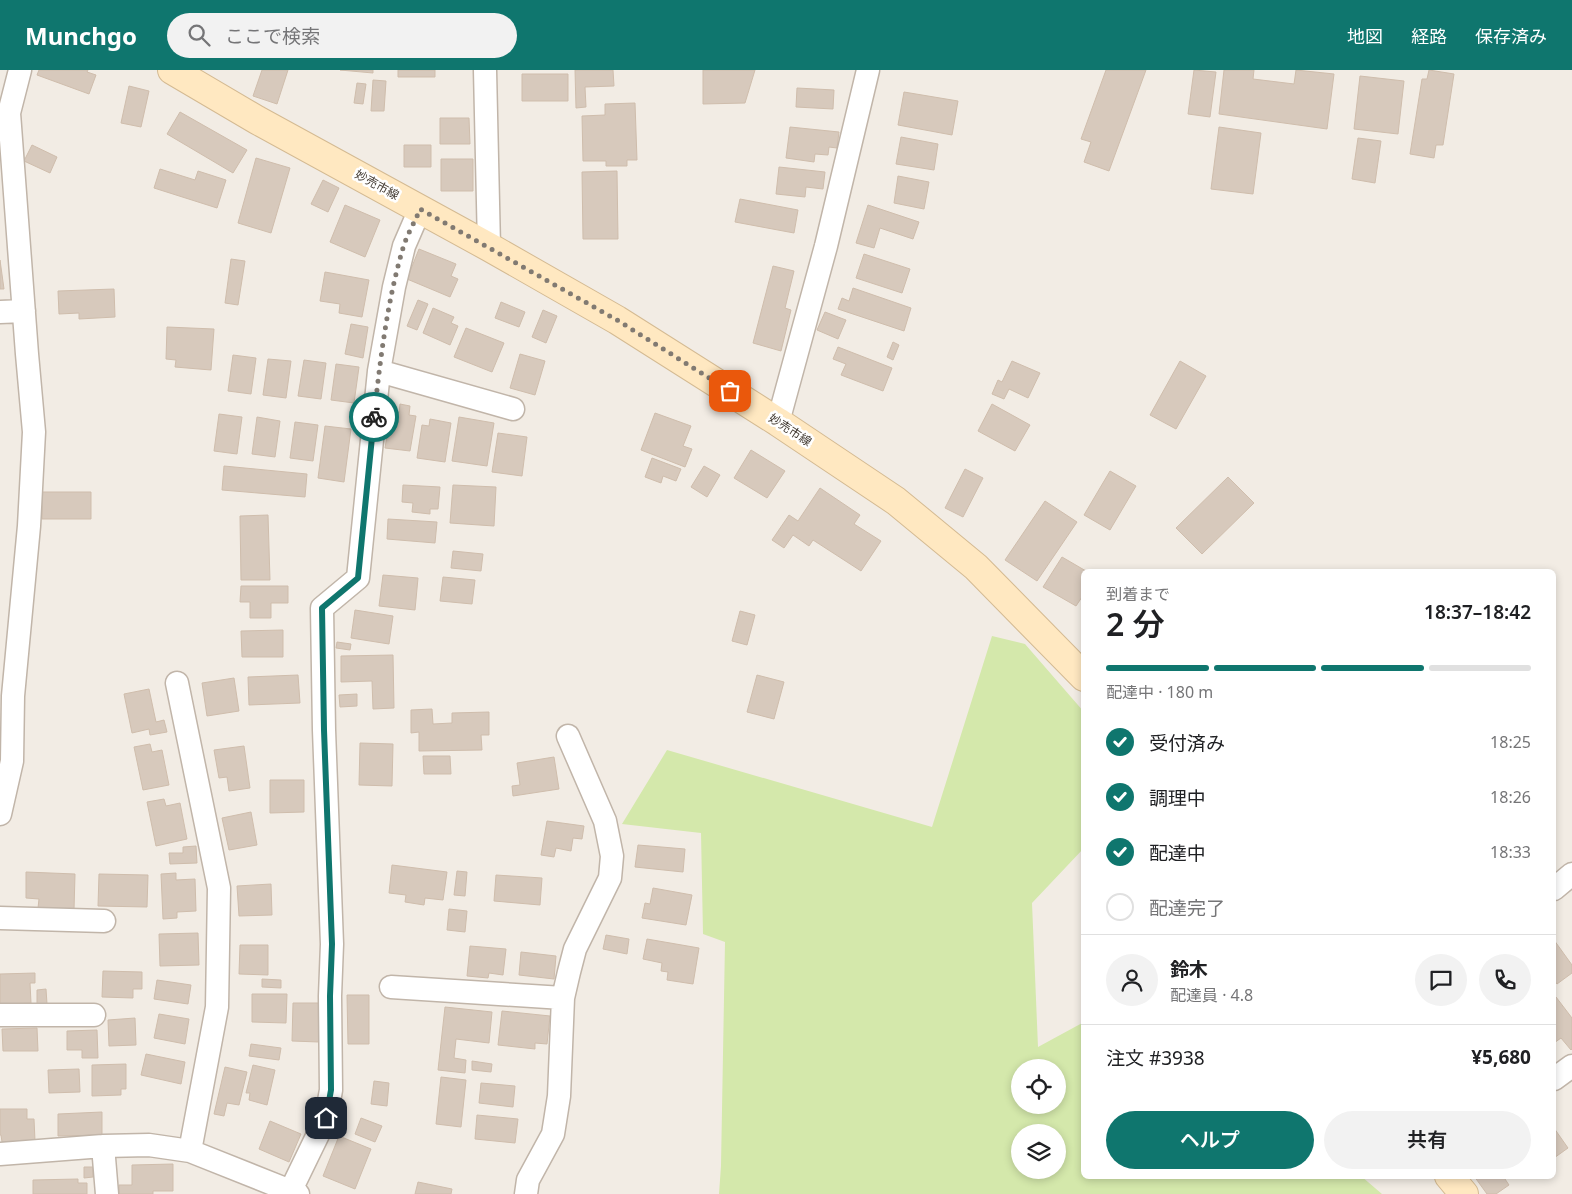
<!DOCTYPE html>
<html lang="ja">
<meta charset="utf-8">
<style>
body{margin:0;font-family:"Noto Sans","Noto Sans JP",sans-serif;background:#f2f2f2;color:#202124;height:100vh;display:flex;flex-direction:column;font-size:19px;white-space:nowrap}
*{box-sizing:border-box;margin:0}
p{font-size:16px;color:#757577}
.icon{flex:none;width:28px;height:28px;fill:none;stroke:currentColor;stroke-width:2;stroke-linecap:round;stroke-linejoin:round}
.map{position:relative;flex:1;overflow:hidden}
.drawer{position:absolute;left:1081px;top:499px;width:475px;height:610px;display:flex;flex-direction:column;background:#fff;border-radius:8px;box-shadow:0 2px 8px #0003}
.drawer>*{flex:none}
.tools{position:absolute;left:1011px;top:989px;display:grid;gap:10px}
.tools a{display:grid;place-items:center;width:55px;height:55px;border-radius:50%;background:#fff;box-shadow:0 2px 8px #0003;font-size:25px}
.pin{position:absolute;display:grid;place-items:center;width:42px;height:42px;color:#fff;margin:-21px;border-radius:10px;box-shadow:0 2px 8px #0006}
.courier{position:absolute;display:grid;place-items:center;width:50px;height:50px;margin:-25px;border:4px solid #0f766e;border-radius:50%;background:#fff;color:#222;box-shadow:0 1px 6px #0007}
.headline em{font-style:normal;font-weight:600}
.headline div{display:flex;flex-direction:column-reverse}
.headline{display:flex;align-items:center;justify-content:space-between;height:85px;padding:0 25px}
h1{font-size:32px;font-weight:600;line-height:38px}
.bar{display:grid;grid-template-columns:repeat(4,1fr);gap:8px 5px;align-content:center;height:60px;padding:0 25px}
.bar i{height:6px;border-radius:4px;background:#e0e0e0}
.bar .selected{background:#0f766e}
.bar p{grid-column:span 4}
.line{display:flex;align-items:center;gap:12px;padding:0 25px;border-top:1px solid #e0e0e0}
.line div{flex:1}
.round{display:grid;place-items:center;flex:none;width:52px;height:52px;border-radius:26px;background:#f2f2f2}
ol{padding:0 25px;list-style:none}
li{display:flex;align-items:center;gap:15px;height:55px}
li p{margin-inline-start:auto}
li .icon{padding:5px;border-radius:50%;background:#0f766e;color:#fff;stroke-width:4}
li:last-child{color:#757577}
li i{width:28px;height:28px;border:2px solid #e0e0e0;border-radius:50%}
.action{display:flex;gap:10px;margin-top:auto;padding:10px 25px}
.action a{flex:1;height:58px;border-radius:30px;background:#0f766e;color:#fff;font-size:20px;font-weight:600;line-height:58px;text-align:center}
.action a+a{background:#f2f2f2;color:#202124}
header{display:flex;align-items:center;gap:30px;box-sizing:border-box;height:70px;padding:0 25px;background:#0f766e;color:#fff}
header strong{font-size:24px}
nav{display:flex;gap:28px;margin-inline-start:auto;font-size:18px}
.search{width:350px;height:45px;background:#f2f2f2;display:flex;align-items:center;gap:12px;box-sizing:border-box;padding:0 18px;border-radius:28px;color:#757577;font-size:19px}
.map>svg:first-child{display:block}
</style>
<header>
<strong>Munchgo</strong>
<div class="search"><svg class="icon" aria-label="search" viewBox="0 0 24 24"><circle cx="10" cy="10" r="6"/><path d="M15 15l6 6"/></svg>ここで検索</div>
<nav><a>地図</a><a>経路</a><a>保存済み</a></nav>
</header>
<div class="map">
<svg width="1572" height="1124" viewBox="0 0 1572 1124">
<rect width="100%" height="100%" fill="#f2ece4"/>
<path fill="#d4e8ab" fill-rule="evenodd" d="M992,566l33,8 59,68v136l-52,55 6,144 46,-25v154h277l21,18h-663l2,-28 4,-224 -22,-8 -2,-101 -79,-9 45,-74 265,77zM1020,998h38v37h-38zM1020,1062h38v38h-38z"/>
<path fill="#d7c9bc" stroke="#cfbdac" d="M39,0h49l-1,2 9,3 -7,19 -52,-19z
M262,0h26l-11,34 -24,-8z
M340,0h33v3z
M398,0h37v7h-37z
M575,0h38l1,16 -29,1 1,20 -10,1z
M703,0h52l-10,33 -42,1z
M1106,0h40l-37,101 -25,-9 7,-20 -10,-3z
M1194,0l22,2 -6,45 -22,-3z
M1224,0h30l-1,9 41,5 2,-14 38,4 -7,55 -108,-15z
M1429,0l25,4 -11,71h-7l-2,13 -24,-4 12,-75h5z
M522,4h46v27h-46z
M1360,6l44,5 -6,53 -44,-5z
M373,10l13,1 -2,30h-13z
M357,13l9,1 -3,20 -9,-1z
M129,16l20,5 -8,36 -20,-4z
M797,18l37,2 -1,19 -37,-2z
M904,22l54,9 -6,34 -54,-10z
M635,33l2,57h-10v6h-21v-5h-23l-1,-45 23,-1v-11z
M180,42l67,38 -14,23 -66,-39z
M440,48h29l1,26h-30z
M790,57l49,5 -2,16 -8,-1 -1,8 -13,-1 -1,8 -28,-4z
M1219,57l42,6 -8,61 -42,-5z
M901,67l37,7 -4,26 -38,-6z
M1358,68l23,3 -6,42 -23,-4z
M32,75l25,12 -7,16 -26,-12z
M404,75h27v22h-27z
M256,88l34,10 -19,65 -33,-10z
M441,89h32v32h-32z
M779,97l46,5 -2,17 -17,-2 -1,10 -29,-3z
M160,99l35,11 3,-9 28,9 -9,28 -63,-20z
M617,101l1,68h-35l-1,-67z
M898,106l31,6 -5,27 -30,-6z
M323,110l16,8 -11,24 -17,-8z
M740,129l58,11 -4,23 -59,-11z
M345,135l35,15 -15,37 -35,-15z
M868,135l51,17 -6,17 -33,-11 -6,20 -18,-5z
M419,179l37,15 -5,12 7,3 -8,18 -43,-18z
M864,184l46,15 -8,24 -46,-15z
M231,189l14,2 -7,44 -13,-2z
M0,190l4,29h-4z
M773,196l21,5 -9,37 6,2 -10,41 -28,-8z
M325,202l44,8 -7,37 -23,-4 1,-9 -20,-3z
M853,218l58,20 -7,23 -66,-22 4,-11 7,3z
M114,219l1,28 -36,2v-6l-20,1 -1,-23z
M418,230l10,4 -11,26 -10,-4z
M501,232l24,10 -6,15 -24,-9z
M433,238l21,9 -3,6 7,3 -8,19 -27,-12z
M543,240l14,6 -11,27 -14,-6z
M825,242l21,8 -8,19 -21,-9z
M351,254l17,3 -5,31 -18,-4z
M167,257l47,2 -3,41 -36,-3 1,-7 -10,-1z
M466,258l38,15 -12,29 -38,-15z
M893,272l6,3 -6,15 -6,-3z
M838,277l54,21 -9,23 -42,-16 5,-11 -13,-5z
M520,284l25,7 -10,34 -25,-7z
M233,285l23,3 -5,36 -23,-3z
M268,289l23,2 -5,37 -23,-3z
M304,290l22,3 -5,36 -23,-3z
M1012,291l28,12 -12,25 -19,-9 -5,10 -12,-5 6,-14 4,2z
M1180,291l26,15 -30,53 -26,-14z
M336,294l23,3 -5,36 -23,-3z
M400,334l10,2 -1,9 7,1 -6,35 -25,-3 6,-36 8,1z
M992,334l38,21 -15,26 -37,-20z
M655,343l36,13 -8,20 9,3 -7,18 -44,-17z
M219,344l23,3 -5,37 -23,-3z
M257,347l23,4 -5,36 -23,-3z
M459,347l35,6 -7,43 -35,-5z
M430,349l21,4 -6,39 -28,-4 5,-33 7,1z
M295,352l23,3 -5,36 -23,-3z
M325,356l26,3 -7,53 -26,-4z
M498,363l29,4 -5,39 -30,-4z
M751,380l34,21 -18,27 -33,-20z
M652,388l29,11 -5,12 -13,-5 -2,7 -16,-6z
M224,396l83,8 -2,23 -83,-7z
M704,396l16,9 -13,22 -16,-10z
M965,399l18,9 -20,39 -18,-9z
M1110,401l26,15 -26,44 -26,-15z
M1228,407l26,26 -52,51 -26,-26z
M403,415l37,2 -2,22h-8v5l-18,-2 1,-9 -11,-1z
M453,415l43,2 -2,39 -44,-3z
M820,418l40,27 -6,9 27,17 -20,30 -48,-31 -4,6 -16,-11 -9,13 -12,-8 17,-25 9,6z
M42,422h49v27h-49z
M1045,431l32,21 -40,59 -32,-21z
M268,445l2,65h-29l-1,-64z
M388,449l49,3 -2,21 -48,-4z
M453,481l30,3 -2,17 -30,-3z
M1062,487l24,14h-2v23l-8,12 -33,-19z
M383,505l35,3 -3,32 -36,-4z
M443,507l32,3 -3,24 -32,-3z
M241,516h47v17h-17v15h-21v-16h-10z
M355,540l38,6 -4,28 -38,-6z
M740,541l15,4 -8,30 -15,-4z
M283,560v27h-41l-1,-26z
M337,572l14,2 -1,6 -14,-2z
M393,585l1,53 -21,1 -1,-28 -31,1v-26z
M298,605l2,28 -51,2 -1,-28z
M757,605l27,7 -10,37 -27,-7z
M234,608l5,33 -32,5 -5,-33z
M149,619l7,33 8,-2 3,12 -17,3 -1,-6 -17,4 -8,-39z
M357,624v12l-17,1 -1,-12z
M432,639l1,15 19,-1v-10l37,-1v23h-8l1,15 -63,1v-19l-8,1v-23z
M360,673l33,1 -1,42 -33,-1z
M150,674l2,8 10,-2 7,35 -26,5 -9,-43z
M244,676l6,42 -21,3 -2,-14 -8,1 -5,-28z
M423,686h27l1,18h-27z
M554,687l5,32 -46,7 -1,-10 8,-1 -3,-22z
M270,710h34v32l-34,1z
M164,729l2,7 14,-3 7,36 -31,7 -9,-44z
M251,742l6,33 -28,5 -7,-32z
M547,751l37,5 -2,13 -9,-1 -2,13 -15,-3 -2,9 -13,-2z
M638,775l47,4 -2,23 -48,-5z
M196,776l1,17 -27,1 -1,-11h14v-6z
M392,795l55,7 -4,28 -18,-2 -1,7 -19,-3 1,-7 -17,-2z
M457,801l10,1 -2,24 -11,-1z
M26,802l49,2 -1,36 -36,-2 1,-9 -13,-1z
M176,803v7l19,-1 1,32 -19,1v6l-14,1 -2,-45z
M99,804l49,1 -1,32 -49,-1z
M496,805l46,3 -2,27 -46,-4z
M271,814l1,31 -33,1 -2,-30z
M653,818l39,7 -6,30 -44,-7 3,-15 5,1z
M449,839l18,2 -2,21 -18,-2z
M198,863l1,32 -39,1 -1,-32z
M606,865l23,4 -2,15 -24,-5z
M647,869l52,9 -6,36 -26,-4 1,-8 -7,-1 1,-8 -19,-4z
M1554,870l18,25v8l-15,11 -3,-4z
M240,875h28v30l-29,-1z
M470,876l36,3 -3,26 -14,-2 -1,5 -21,-2z
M521,882l35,4 -2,23 -35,-4z
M103,901l39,1v17h-9v9l-31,-1z
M35,903v10h-5l1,20 -31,1v-30z
M262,909l19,1v8l-19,-1z
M157,910l34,5 -3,19 -34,-5z
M46,919l1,15h-10v-14z
M252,924h35l-1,29 -34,-1z
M347,925h22v49h-21z
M1556,927l16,21v31l-1,1 -10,-12 -7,5v-45z
M293,933h27l-1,39 -27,-1z
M445,937l47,5 -3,31 -33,-4 -2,19 12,2 -1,13 -27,-3z
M502,941l48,5 -3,28 -12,-1v6l-37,-4z
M159,944l30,5 -4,25 -31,-6z
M135,948l1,27 -27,1 -1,-26z
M37,958l1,23h-35l-1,-22z
M97,960l1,28h-16v-8h-15v-19z
M251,974l30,4 -2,12 -30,-4z
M146,984l39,8 -4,22 -40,-9z
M472,991l20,3 -1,8 -19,-2z
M126,994v25h-5v6l-29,1v-31z
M253,995l22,5 -8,35 -18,-5 1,-7h-4z
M225,997l22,5 -8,33 -12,-2 -3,13 -10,-2z
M79,999l1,23 -31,1 -1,-23z
M441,1007l25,3 -5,47 -25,-3z
M374,1011l15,2 -2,23 -16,-2z
M481,1013l34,3 -2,21 -34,-4z
M0,1039h27v10h7l1,22 -33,1 -1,-7h-1z
M102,1042v23l-44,1v-22z
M477,1045l41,4 -3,24 -40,-4z
M361,1048l21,8 -7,16 -20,-8z
M270,1051l31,13 -12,28 -30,-13z
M1554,1058l14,20 -14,10z
M339,1066l32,13 -16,40 -32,-13z
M173,1094v27h-20v3h-34v-9h13v-20z
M84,1097h9v10l-9,1z
M1474,1106h29l6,9 -13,9h-9z
M78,1109v4h9v11h-54v-14z
M418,1112l34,7 -1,5h-36z"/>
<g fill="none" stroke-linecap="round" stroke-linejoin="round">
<defs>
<path id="minor" d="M485,0l4,177
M0,242l24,-1
M379,301l134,38
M778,352l48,-176 42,-176
M177,613l42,205 -2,119 -27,144
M0,744l12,-53 1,-65 16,-170 5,-94 -7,-78 -18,-241 11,-43
M1554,819l18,-15
M0,848l104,3
M391,917l172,11
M0,945h94
M1554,1009l18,-13
M103,1076l4,48
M0,1084l103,-8 46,-1 41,6 108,43
M291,1120l35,-72 5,-28 -1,-94 2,-52 -8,-214 -2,-122 36,-30 21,-207 15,-84 10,-41 16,-37
M526,1124l2,-14 25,-46 6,-38 4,-98 6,-26 6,-23 35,-71 2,-22 -7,-35 -37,-85"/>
<path id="secondary" d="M172,0l85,50 232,127 128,73 161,102 118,79 80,66 108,110
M1449,1106l15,18"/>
</defs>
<use href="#minor" stroke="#c1b5a9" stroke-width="25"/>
<use href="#secondary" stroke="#d4ba92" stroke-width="30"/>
<use href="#minor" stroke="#fff" stroke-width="22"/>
<use href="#secondary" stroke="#ffe8c1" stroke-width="28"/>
</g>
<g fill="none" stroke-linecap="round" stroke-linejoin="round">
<path stroke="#817a72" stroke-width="5" stroke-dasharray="0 9" d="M374,347c6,-56 13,-115 29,-169 4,-14 12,-26 17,-39l197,111 113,71"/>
<path stroke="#0f766e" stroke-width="6" d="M326,1048l5,-28 -1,-94 2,-52 -8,-214 -2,-122 36,-30 16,-161"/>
</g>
<g text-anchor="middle" stroke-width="5" stroke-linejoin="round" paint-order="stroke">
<g font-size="12" fill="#443c34" stroke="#fff">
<text transform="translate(377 115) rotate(29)" y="4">妙売市線</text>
<text transform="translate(790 360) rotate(33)" y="4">妙売市線</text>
</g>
</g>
</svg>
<div class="tools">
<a><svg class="icon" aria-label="locate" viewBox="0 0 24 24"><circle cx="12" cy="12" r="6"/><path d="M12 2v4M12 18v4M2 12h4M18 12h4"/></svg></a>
<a><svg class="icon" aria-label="layers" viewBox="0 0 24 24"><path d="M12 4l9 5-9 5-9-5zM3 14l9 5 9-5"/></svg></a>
</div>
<div class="pin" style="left:730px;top:321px;background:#ea580c"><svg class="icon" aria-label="bag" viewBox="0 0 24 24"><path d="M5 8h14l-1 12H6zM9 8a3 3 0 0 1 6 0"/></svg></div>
<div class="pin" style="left:326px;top:1048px;background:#1f2937"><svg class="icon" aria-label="home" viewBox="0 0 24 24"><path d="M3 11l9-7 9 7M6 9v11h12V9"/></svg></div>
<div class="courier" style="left:374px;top:347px"><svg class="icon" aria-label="bike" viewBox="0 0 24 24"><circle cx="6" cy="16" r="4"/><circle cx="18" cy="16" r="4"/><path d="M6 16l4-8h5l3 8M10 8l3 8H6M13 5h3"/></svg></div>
<section class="drawer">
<div class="headline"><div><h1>2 分</h1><p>到着まで</p></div><em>18:37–18:42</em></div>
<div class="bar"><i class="selected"></i><i class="selected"></i><i class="selected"></i><i></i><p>配達中 · 180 m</p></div>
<ol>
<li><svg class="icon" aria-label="check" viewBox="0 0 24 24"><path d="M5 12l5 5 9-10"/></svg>受付済み<p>18:25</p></li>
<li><svg class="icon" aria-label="check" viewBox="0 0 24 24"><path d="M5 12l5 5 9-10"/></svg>調理中<p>18:26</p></li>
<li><svg class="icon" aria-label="check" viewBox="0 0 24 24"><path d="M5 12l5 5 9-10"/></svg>配達中<p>18:33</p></li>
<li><i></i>配達完了</li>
</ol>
<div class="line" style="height:90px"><a class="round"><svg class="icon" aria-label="person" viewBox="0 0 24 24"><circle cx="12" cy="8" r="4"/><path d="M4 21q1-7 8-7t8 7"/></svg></a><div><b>鈴木</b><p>配達員 · 4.8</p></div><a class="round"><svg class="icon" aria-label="chat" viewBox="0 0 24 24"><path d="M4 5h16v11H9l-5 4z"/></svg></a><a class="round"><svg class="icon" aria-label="phone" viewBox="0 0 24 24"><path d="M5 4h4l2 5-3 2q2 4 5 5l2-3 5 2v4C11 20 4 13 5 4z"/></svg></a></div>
<div class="line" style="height:65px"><div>注文 #3938</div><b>¥5,680</b></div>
<div class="action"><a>ヘルプ</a><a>共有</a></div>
</section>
</div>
